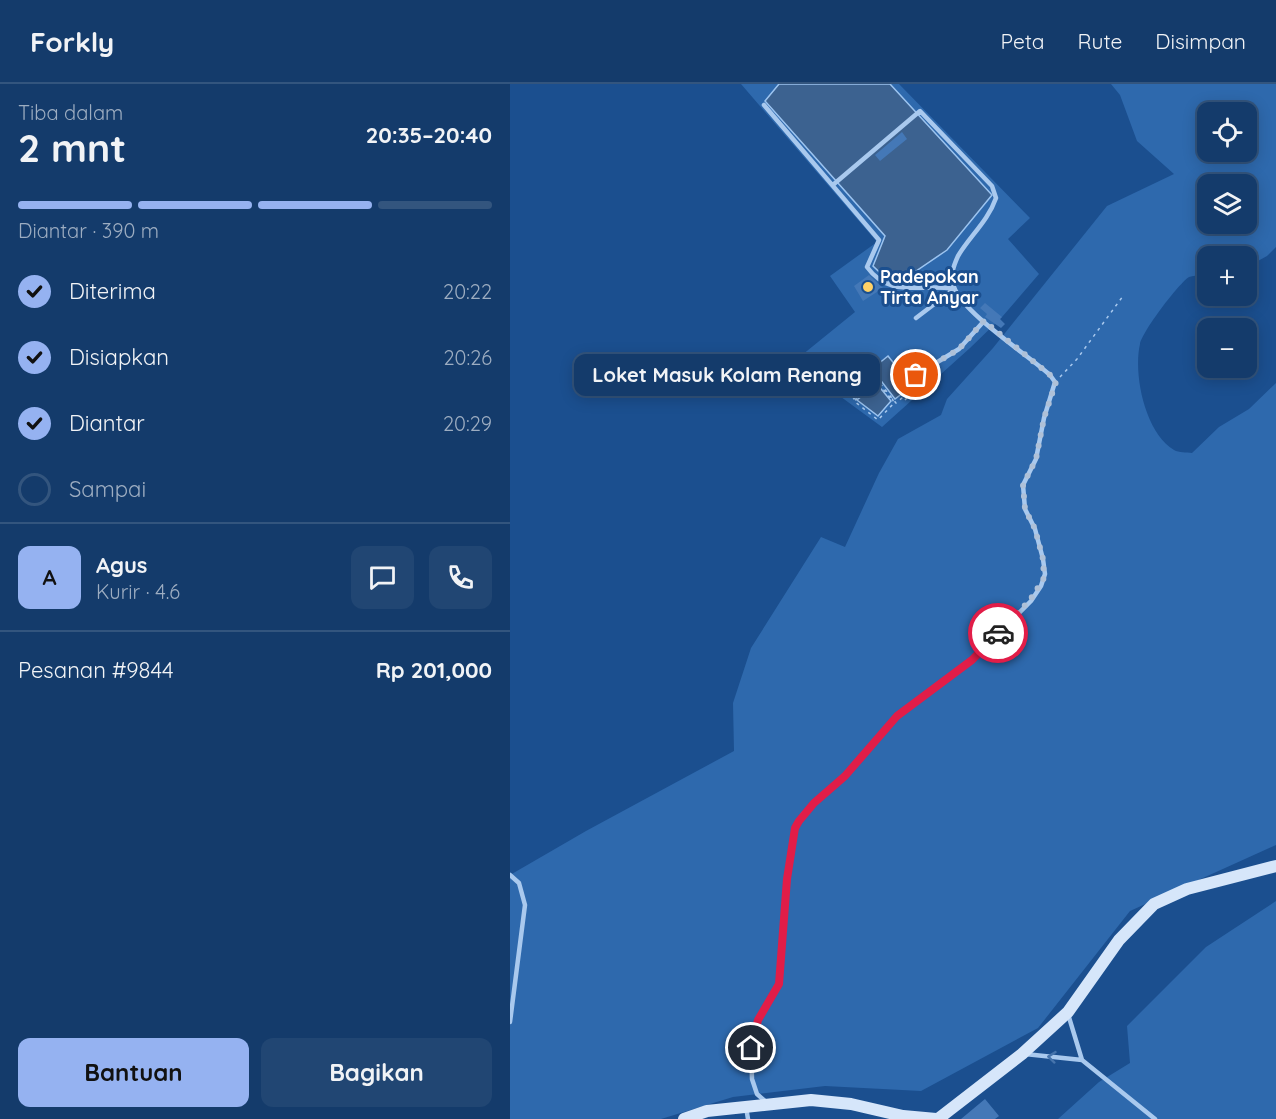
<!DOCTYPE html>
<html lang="id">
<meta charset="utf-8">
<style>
body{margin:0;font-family:Quicksand,sans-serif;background:#214673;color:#f1f3f6;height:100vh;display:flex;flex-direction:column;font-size:22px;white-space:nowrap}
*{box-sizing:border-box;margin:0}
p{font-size:20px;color:#9dadc1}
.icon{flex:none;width:33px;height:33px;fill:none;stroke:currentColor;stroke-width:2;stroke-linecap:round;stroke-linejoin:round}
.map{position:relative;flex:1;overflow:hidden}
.drawer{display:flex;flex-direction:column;background:#143b6b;width:510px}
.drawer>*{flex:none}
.fabs{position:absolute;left:687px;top:18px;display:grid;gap:12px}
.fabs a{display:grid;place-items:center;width:60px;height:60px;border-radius:12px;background:#143b6b;box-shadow:0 3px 15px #0003,0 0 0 2px #33557e;font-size:30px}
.pin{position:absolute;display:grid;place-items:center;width:51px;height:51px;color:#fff;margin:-26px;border:3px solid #fff;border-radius:50%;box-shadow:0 2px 6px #0007}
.courier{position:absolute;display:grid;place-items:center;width:60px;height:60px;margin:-30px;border:4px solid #e11d48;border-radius:50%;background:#fff;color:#222;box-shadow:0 2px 8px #0007}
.bubble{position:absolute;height:42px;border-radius:12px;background:#143b6b;box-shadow:0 3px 15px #0003,0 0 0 2px #33557e;font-size:20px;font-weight:700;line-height:42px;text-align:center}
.summary em{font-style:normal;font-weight:700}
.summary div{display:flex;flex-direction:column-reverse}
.summary{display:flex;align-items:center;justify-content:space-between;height:102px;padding:0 18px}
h1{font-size:39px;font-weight:700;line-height:45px}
.bar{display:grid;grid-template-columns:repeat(4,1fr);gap:9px 6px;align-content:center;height:72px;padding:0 18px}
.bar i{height:8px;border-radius:4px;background:#33557e}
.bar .on{background:#95b2f1}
.bar p{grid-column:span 4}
.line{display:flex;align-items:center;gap:15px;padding:0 18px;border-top:2px solid #33557e}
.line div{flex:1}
.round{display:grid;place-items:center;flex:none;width:63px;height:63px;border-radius:12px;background:#214673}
ol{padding:0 18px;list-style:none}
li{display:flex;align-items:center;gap:18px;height:66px}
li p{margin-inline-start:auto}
li .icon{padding:6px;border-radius:50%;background:#95b2f1;color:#111;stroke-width:4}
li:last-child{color:#9dadc1}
li i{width:33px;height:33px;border:3px solid #33557e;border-radius:50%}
.action{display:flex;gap:12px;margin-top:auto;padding:12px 18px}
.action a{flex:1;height:69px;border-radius:12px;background:#95b2f1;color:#111;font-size:24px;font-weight:700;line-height:69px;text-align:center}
.action a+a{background:#214673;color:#f1f3f6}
header{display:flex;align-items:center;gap:36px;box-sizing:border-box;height:84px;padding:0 30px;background:#143b6b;border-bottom:2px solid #33557e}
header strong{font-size:28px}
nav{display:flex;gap:33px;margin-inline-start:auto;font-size:21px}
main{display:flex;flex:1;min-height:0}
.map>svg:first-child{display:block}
</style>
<header>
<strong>Forkly</strong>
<nav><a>Peta</a><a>Rute</a><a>Disimpan</a></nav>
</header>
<main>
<section class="drawer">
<div class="summary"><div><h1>2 mnt</h1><p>Tiba dalam</p></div><em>20:35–20:40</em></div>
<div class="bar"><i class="on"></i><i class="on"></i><i class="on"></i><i></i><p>Diantar · 390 m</p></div>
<ol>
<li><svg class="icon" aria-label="check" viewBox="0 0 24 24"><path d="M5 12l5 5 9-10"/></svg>Diterima<p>20:22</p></li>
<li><svg class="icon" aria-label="check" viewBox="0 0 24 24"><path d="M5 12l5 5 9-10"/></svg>Disiapkan<p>20:26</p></li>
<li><svg class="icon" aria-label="check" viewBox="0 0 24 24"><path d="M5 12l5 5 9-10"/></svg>Diantar<p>20:29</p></li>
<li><i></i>Sampai</li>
</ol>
<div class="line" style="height:108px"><b class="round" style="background:#95b2f1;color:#111">A</b><div><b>Agus</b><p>Kurir · 4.6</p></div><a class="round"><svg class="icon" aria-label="chat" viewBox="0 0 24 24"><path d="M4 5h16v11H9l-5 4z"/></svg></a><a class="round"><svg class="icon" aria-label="phone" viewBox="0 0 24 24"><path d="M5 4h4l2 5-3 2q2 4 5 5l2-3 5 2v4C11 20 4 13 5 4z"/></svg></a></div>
<div class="line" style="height:78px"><div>Pesanan #9844</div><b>Rp 201,000</b></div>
<div class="action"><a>Bantuan</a><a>Bagikan</a></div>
</section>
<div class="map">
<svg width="766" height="1035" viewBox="0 0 766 1035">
<rect width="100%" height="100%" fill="#1b4f8f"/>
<path fill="#2e69ad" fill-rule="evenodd" d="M231,0h158l131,134 -22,21 31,35 -37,43 -32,31 -88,79 -45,-33 -35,-39 53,-43 -25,-36 47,-34z
M601,0h165v163l-9,9 -20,11 -1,-11h-38l-1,20c-5,0 -13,-1 -18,1 -10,6 -47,55 -49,67 -7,30 5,89 34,106 5,3 12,2 18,3l27,-26 30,-18 27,-26v462l-146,66 -92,117 -117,63 -96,-5 -92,11 -72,22h-151v-244l76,-44 148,-80 -1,-48 18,-55 70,-111 24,10 34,-74 19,-34 43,-24 6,-16 46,-51 114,-142 67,-32 -37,-33 -17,-46zM698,28h38v40h-38zM698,100h38v40h-38z
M766,817v218h-218l41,-37 31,-19 -3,-37 79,-79z"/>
<path fill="#3c6290" stroke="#9cc4f0" stroke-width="1.5" d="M269,0h111l102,111 -45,55 -53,36 -21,-20 12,-30 -120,-135z
M378,272l24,30 -17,13 -23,-30z
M361,289l6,9 -23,17 -6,-10z
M367,300l14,17 -13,15 -21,-16z"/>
<path fill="#4478b7" d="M392,48l5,7 -27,22 -5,-6z
M359,191l14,13 -20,13 -9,-15z
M475,219l17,14 -2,2 5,5 -4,4 -16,-11 2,-3 -7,-6z
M418,289l5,8 -15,11 -8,-10z
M475,1015l14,17 -4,3h-34z"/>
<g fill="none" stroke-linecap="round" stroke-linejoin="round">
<path stroke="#a9c9ee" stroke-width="1.5" stroke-dasharray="3 4.5" stroke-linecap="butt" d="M361,288l25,31 24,-20
M550,293l17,-18 46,-63
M380,314l-12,-15 -24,18 24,19 16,-17 -2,-5
M395,316l15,-16"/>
<path stroke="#a9c9ee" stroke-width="4.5" d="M254,21l115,135 -12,27c23,32 54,16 87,22
M406,234l38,-29
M406,291l43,-26 25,-28
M0,791l9,8 6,22 -15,117
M558,930l14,46
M515,970l57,6 73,59
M255,1017l-8,-7 -5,-15 -1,-31 7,-28 21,-36 8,-105 8,-51 8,-14 11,-11 31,-27 53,-60 74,-56 59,-59 10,-15 4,-12 -2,-15 -8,-30 -10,-20 -2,-24 13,-26 8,-41 11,-36 -5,-7c-21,-19 -88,-63 -96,-88 -4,-11 -1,-20 4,-31 12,-20 30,-35 38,-58l-4,-12 -72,-75 -86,73
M236,1023l2,12"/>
<path stroke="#d6e6fa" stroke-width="12" d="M174,1035l23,-8 104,-11 40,4 52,12 33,3
M428,1035l84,-65 46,-42 51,-72 35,-36 33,-15 89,-23"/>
</g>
<defs><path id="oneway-chevron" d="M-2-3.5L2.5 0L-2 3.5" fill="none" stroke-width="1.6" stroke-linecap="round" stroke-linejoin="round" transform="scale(1.5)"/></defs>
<use stroke="#4674ac" href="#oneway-chevron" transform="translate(542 973) rotate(-174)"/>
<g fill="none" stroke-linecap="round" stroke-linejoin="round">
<path stroke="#afc1d8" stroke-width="6" stroke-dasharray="0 10.8" d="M406,291l43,-26 25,-28 66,54 6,7 -12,36 -8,41 -13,26 2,24 10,20 8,30 1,19 -14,22 -32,33"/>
<path stroke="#e11d48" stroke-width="8" d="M241,964l7,-28 21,-36 8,-105 8,-51 4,-7 15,-18 31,-27 52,-60 75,-56 26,-27"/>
</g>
<circle fill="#ffd166" stroke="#1b4f8f" stroke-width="2" cx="358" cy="203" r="6"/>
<g text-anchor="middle" stroke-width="6" stroke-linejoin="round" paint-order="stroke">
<g font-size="18" font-weight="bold" fill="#fff" stroke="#1b4f8f" text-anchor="start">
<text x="370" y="199">Padepokan<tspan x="370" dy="21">Tirta Anyar</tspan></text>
</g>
</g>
</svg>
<div class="fabs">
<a><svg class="icon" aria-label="locate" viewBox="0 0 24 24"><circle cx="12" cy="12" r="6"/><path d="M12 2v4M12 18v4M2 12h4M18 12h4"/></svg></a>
<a><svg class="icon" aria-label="layers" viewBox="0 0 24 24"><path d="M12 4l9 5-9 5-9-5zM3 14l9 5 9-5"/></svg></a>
<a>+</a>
<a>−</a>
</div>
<div class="pin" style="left:406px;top:291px;background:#ea580c"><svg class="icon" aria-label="bag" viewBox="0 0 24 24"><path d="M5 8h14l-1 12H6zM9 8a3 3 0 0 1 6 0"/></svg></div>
<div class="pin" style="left:241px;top:964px;background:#1f2937"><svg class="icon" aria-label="home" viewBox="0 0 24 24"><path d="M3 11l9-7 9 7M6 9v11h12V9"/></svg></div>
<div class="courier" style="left:488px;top:549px"><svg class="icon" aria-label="car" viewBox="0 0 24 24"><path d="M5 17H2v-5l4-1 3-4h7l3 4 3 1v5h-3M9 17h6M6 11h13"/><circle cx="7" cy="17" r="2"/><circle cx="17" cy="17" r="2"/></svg></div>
<div class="bubble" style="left:64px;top:270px;width:306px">Loket Masuk Kolam Renang</div>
</div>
</main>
